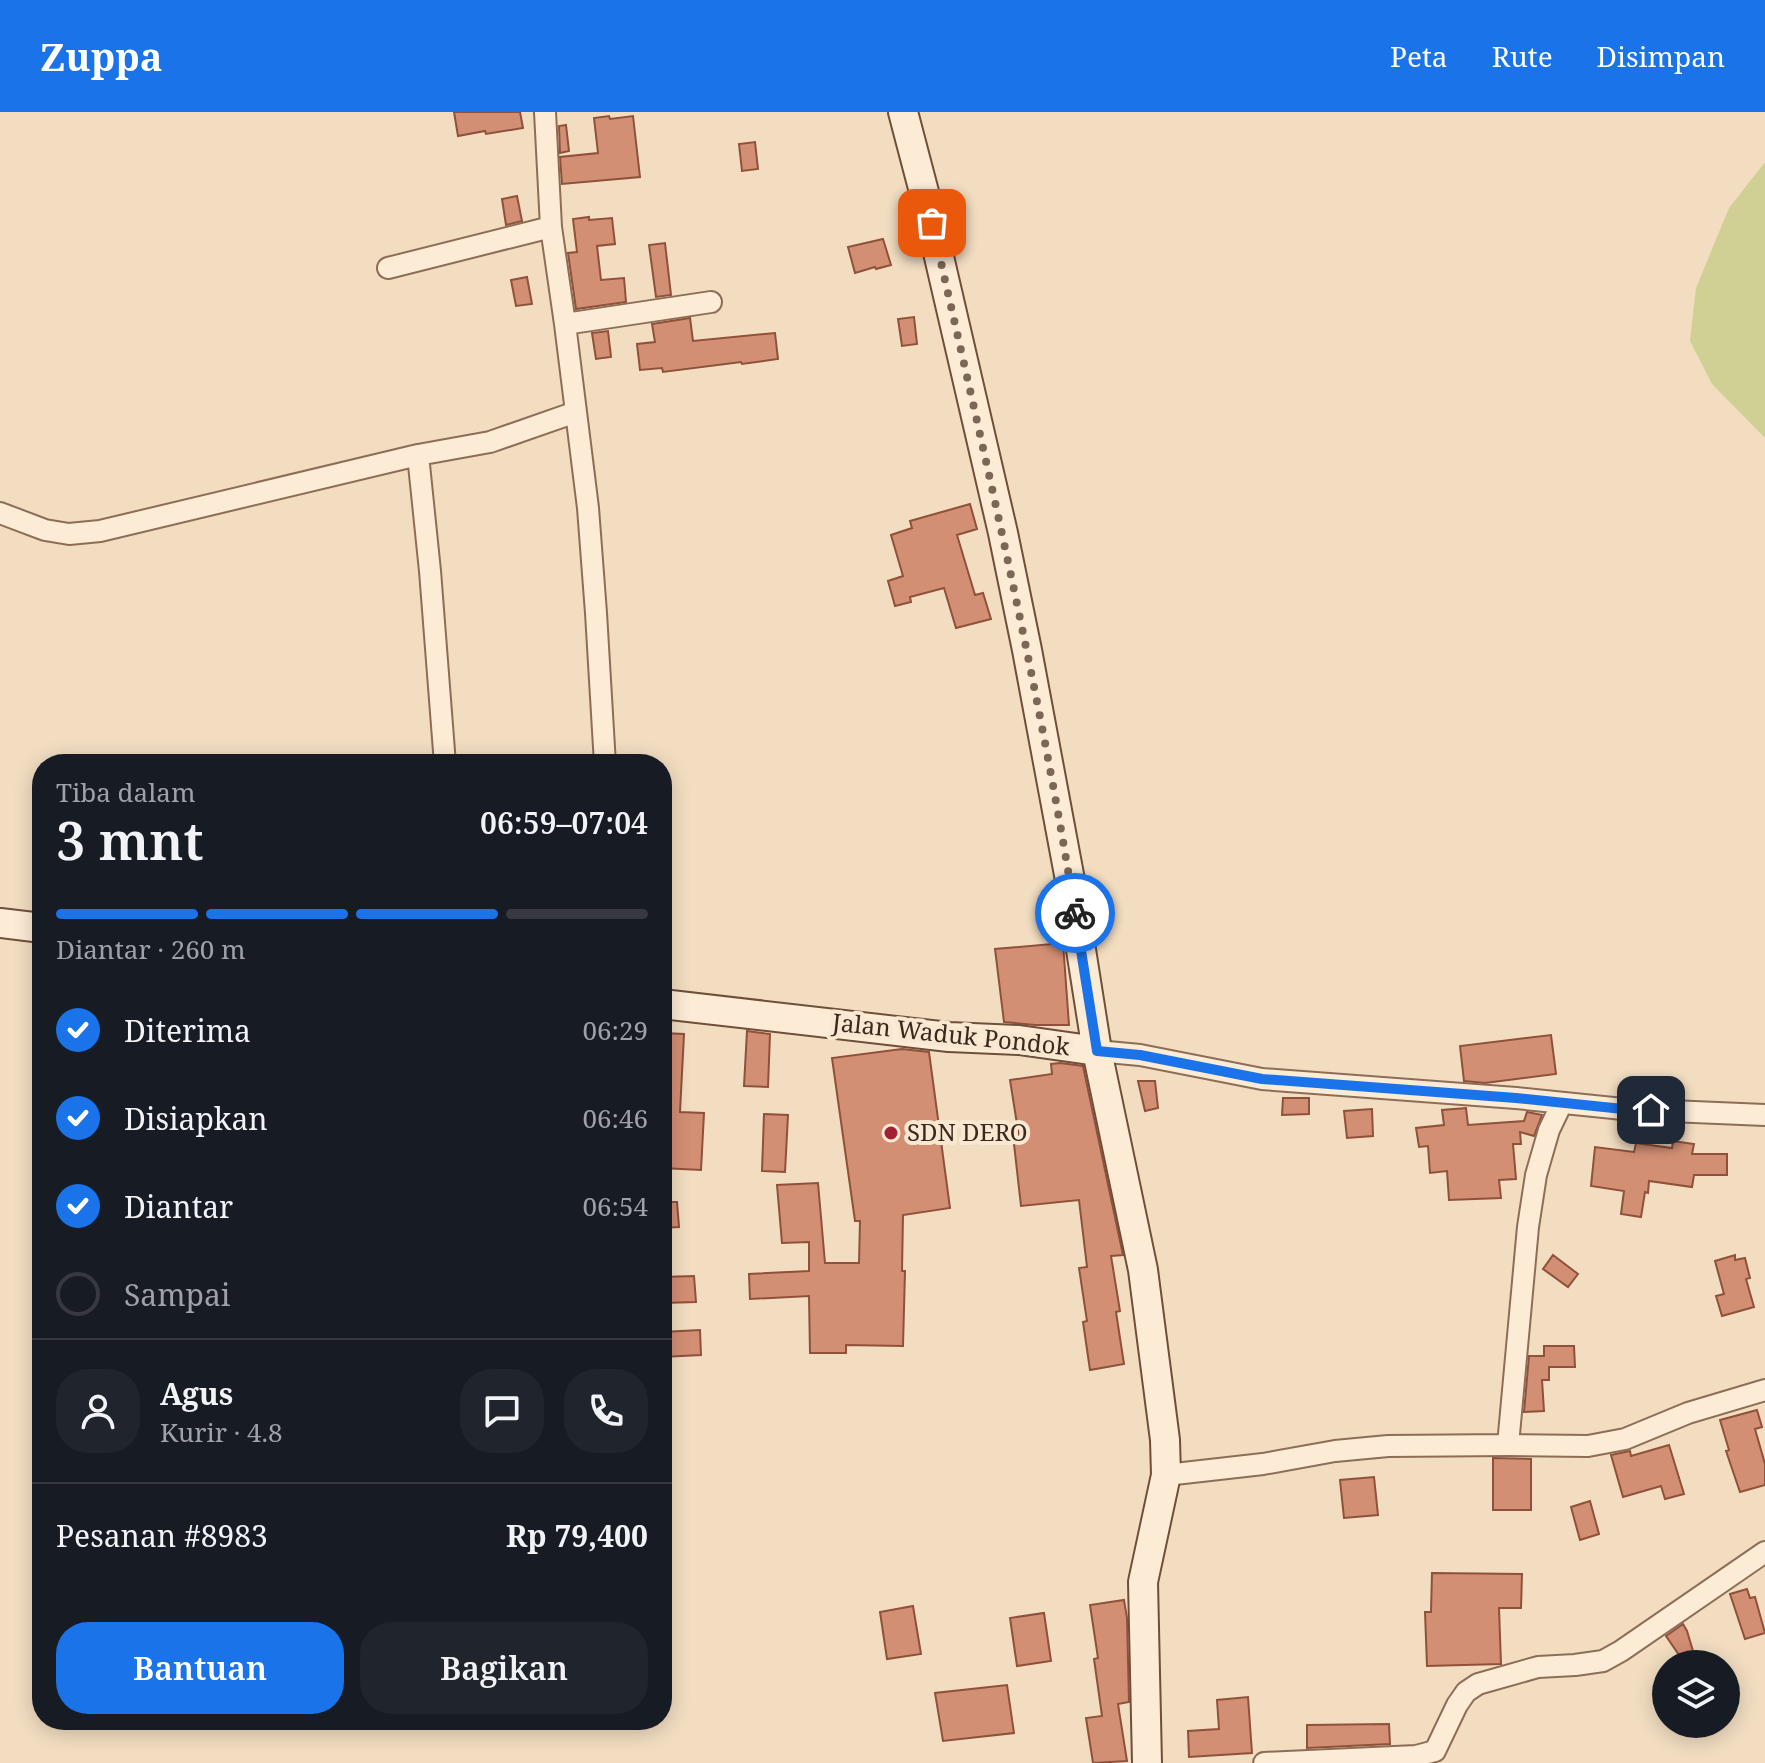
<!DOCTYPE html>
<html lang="id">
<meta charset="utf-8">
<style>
body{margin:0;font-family:"Noto Serif",serif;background:#20242c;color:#f1f3f6;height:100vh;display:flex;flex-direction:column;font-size:30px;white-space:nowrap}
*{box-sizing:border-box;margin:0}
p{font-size:26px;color:#9ea1a6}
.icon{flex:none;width:44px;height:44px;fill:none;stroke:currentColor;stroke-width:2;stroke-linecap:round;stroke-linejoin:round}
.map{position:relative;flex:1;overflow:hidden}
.side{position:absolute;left:32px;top:642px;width:640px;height:976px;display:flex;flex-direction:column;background:#171b24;border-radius:32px;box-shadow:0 4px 20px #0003}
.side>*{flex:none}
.tools{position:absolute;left:1652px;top:1538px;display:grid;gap:16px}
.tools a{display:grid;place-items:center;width:88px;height:88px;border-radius:50%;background:#171b24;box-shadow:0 4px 20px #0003;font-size:40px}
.pin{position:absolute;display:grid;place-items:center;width:68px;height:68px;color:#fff;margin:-34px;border-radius:16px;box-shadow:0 4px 12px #0006}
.courier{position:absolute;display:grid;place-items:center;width:80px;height:80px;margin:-40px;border:6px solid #1a73e8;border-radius:50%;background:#fff;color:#222;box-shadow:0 2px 10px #0007}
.overview em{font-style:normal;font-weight:600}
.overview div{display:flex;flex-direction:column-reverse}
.overview{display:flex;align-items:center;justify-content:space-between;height:136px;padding:0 24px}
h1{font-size:52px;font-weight:600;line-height:60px}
.bar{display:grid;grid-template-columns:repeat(4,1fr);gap:12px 8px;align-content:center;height:96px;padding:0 24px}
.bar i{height:10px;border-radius:6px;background:#363941}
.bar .active{background:#1a73e8}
.bar p{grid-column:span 4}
.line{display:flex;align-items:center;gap:20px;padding:0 24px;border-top:2px solid #363941}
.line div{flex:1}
.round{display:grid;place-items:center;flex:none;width:84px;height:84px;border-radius:32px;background:#20242c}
ol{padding:0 24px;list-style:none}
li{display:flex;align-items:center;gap:24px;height:88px}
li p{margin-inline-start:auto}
li .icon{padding:8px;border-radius:50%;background:#1a73e8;color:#fff;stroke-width:4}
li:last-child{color:#9ea1a6}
li i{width:44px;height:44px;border:4px solid #363941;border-radius:50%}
.button{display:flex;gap:16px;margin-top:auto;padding:16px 24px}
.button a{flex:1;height:92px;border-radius:32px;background:#1a73e8;color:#fff;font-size:32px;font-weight:600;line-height:92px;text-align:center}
.button a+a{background:#20242c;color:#f1f3f6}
header{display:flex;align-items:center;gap:48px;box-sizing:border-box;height:112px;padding:0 40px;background:#1a73e8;color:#fff}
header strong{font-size:38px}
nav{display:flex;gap:44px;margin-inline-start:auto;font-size:28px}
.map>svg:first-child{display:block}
</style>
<header>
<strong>Zuppa</strong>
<nav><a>Peta</a><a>Rute</a><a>Disimpan</a></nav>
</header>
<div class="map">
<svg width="1765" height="1651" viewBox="0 0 1765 1651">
<rect width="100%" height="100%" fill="#f2ddc1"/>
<path fill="#d1d094" d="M1765,50v276l-53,-54 -22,-43 6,-53 33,-80z"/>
<path fill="#d38f74" stroke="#8f513a" stroke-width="2" d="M454,0h66l3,16 -37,6 -1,-3 -27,5z
M609,4l1,3 23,-3 7,61 -78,7 -2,-27 38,-4 -4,-35z
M566,13l3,26 -9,2 -1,-27z
M755,30l3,27 -16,2 -3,-27z
M517,84l5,25 -16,4 -4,-26z
M589,105v3l23,-2 3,26 -18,2 4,34 23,-2 2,24 -50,7 -8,-56 9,-1 -4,-33z
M883,127l8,26 -15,4 -1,-2 -20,6 -7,-26z
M665,131l6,52 -15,2 -7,-52z
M527,165l5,27 -16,2 -5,-26z
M914,205l3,27 -15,2 -4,-27z
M690,206l3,23 82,-8 3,26 -36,5 -1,-2 -78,10 -1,-4 -22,2 -3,-26 18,-2 -3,-18z
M608,219l3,26 -15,2 -4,-26z
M970,392l7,25 -20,6 18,60 8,-2 8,26 -35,9 -12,-40 -34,9 1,5 -16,4 -7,-25 15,-5 -12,-41 21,-7 -2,-7z
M1063,831l6,82h-34l-31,-3 -9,-73z
M747,919l23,3 -2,53 -24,-1z
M662,921l22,1 -4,78 24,1 -3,57 -39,-2z
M1551,923l5,39 -71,9 -21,-2 -4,-35z
M902,937l27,3 21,156 -47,7 -1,56h3l-2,75 -57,-1v8h-36l-1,-57 -59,3 -1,-25 60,-3v-29l-27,1 -5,-58 41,-2 7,80h34l1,-42h-5l-23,-163z
M1060,951l23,3 40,189 -12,1 9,55 -4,1 8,52 -34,6 -7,-48 4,-1 -8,-53 8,-1 -8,-67 -58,6 -7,-62 6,-1 -10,-63 42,-6 -1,-10z
M1138,969h17l3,27 -13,3z
M1283,986h26v16l-27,1z
M1466,996l2,17 56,-4 3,-9 15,3 -8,21 -14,-4 1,12h-8l3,35 -17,1 2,18 -52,2 -2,-29 -17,2 -2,-27 -9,1 -3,-19 28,-3 -2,-15z
M1372,997l1,27 -26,2 -3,-27z
M764,1002l24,1 -3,57 -23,-1z
M1673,1029l21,3 -2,10h35v21h-33l-2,12 -43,-6 -1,12 -3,-1 -4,25 -20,-3 3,-23 -33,-5 4,-39 39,5 2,-9 36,5z
M662,1090h15l2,25 -17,1z
M1553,1143l25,19 -10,13 -25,-18z
M1735,1143v5l10,-2 5,20 -4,1 8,28 -32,9 -6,-20 8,-2 -9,-33z
M694,1164l2,26 -34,1v-26z
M700,1218l1,25 -39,2v-25z
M1544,1234h30l1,21h-26v13h-7l2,31 -20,1 5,-56h15z
M1757,1298l5,17 -7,2 10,35v21l-25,7 -14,-41 3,-1 -9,-30z
M1669,1333l15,49 -19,5 -4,-13 -38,11 -12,-42 19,-4 1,5z
M1493,1346l38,1v51h-38z
M1374,1365l4,38 -34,3 -4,-38z
M1590,1389l9,33 -19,6 -9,-33z
M1432,1461l90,1 -1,34h-22l2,56 -74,2 -2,-54h6z
M1747,1477l3,9 5,-1 10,36 -20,6 -15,-45z
M1124,1488l3,18 2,84 -11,2 9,57 -34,2 -7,-45 16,-2 -8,-57 4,-1 -8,-53z
M913,1494l8,48 -34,5 -7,-47z
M1044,1501l7,48 -34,5 -7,-48z
M1683,1512l4,7 6,20 -14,4 -13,-19z
M1007,1573l7,48 -71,8 -8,-48z
M1248,1585l4,56 -63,4 -1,-26 31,-2 -2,-29z
M1389,1612l1,20 -83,4v-23z"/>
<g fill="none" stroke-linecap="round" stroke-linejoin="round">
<defs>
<path id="street" d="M545,0l6,115 14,97 23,184 8,105 9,151
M388,156l163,-41
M565,212l146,-22
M418,343l12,116 15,193
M0,401l45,17 24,4 31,-3 318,-76 72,-13 86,-30
M1097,939l43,4 122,24 254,19 107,11 142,6
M1508,1333l20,-218 8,-52 13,-45 13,-27
M1166,1363l97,-11 72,-13 53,-5 120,-1 80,1 37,-7 63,-26 77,-23
M1264,1651l152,-7 19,-5 22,-46 9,-13 12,-8 60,-17 37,-2 28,-4 18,-10 144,-99"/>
<path id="secondary" d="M903,0l21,80 79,341 24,117 43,230 27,171 46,219 22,170 1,35 -23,107 4,181
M0,811l42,5
M662,892l287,33 70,3 78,11"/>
</defs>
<use href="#street" stroke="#8d6d57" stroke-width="24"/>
<use href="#secondary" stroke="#6f4e3a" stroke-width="32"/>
<use href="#street" stroke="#fcebd5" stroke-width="20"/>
<use href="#secondary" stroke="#fcebd5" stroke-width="28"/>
</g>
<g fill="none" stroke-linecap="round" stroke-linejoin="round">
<path stroke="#7c6756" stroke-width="8" stroke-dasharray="0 14.4" d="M932,111c52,229 106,458 143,690"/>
<path stroke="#1a73e8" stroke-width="10" d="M1075,801l22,138 43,4 122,24 254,19 107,11 28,1"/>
</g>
<circle fill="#a22133" stroke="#f8e8d2" stroke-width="3" cx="891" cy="1021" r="8"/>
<g text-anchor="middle" stroke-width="8" stroke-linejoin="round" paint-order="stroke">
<g font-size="24" fill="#3c281c" stroke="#f8e8d2">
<text transform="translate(951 923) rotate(6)" y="8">Jalan Waduk Pondok</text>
</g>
<g font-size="24" fill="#3c281c" stroke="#f8e8d2" text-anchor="start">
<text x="907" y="1029">SDN DERO</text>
</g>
</g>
</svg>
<div class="tools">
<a><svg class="icon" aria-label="layers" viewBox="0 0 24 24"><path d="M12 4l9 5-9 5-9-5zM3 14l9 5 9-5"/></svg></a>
</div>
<div class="pin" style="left:932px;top:111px;background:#ea580c"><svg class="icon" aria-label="bag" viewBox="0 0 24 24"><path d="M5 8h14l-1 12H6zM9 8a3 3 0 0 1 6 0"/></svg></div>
<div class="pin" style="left:1651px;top:998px;background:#1f2937"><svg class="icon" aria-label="home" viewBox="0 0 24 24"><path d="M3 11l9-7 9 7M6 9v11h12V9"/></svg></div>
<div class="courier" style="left:1075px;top:801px"><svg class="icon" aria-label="bike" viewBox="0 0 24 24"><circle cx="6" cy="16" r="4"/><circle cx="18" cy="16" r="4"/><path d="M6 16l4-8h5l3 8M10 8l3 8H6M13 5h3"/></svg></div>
<section class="side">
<div class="overview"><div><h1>3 mnt</h1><p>Tiba dalam</p></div><em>06:59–07:04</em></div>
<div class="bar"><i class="active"></i><i class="active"></i><i class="active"></i><i></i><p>Diantar · 260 m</p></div>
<ol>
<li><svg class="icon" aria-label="check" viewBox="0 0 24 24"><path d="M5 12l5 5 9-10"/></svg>Diterima<p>06:29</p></li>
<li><svg class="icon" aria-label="check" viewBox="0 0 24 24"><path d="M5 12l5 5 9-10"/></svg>Disiapkan<p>06:46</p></li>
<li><svg class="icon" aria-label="check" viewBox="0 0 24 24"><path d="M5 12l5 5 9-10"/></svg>Diantar<p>06:54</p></li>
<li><i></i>Sampai</li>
</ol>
<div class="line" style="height:144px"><a class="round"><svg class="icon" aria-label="person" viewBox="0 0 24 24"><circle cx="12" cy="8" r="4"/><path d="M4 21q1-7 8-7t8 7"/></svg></a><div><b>Agus</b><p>Kurir · 4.8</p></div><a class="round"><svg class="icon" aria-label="chat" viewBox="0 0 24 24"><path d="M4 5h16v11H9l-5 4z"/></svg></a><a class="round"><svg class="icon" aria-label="phone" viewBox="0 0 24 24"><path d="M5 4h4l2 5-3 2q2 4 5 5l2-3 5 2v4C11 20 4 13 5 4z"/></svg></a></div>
<div class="line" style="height:104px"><div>Pesanan #8983</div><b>Rp 79,400</b></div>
<div class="button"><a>Bantuan</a><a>Bagikan</a></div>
</section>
</div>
